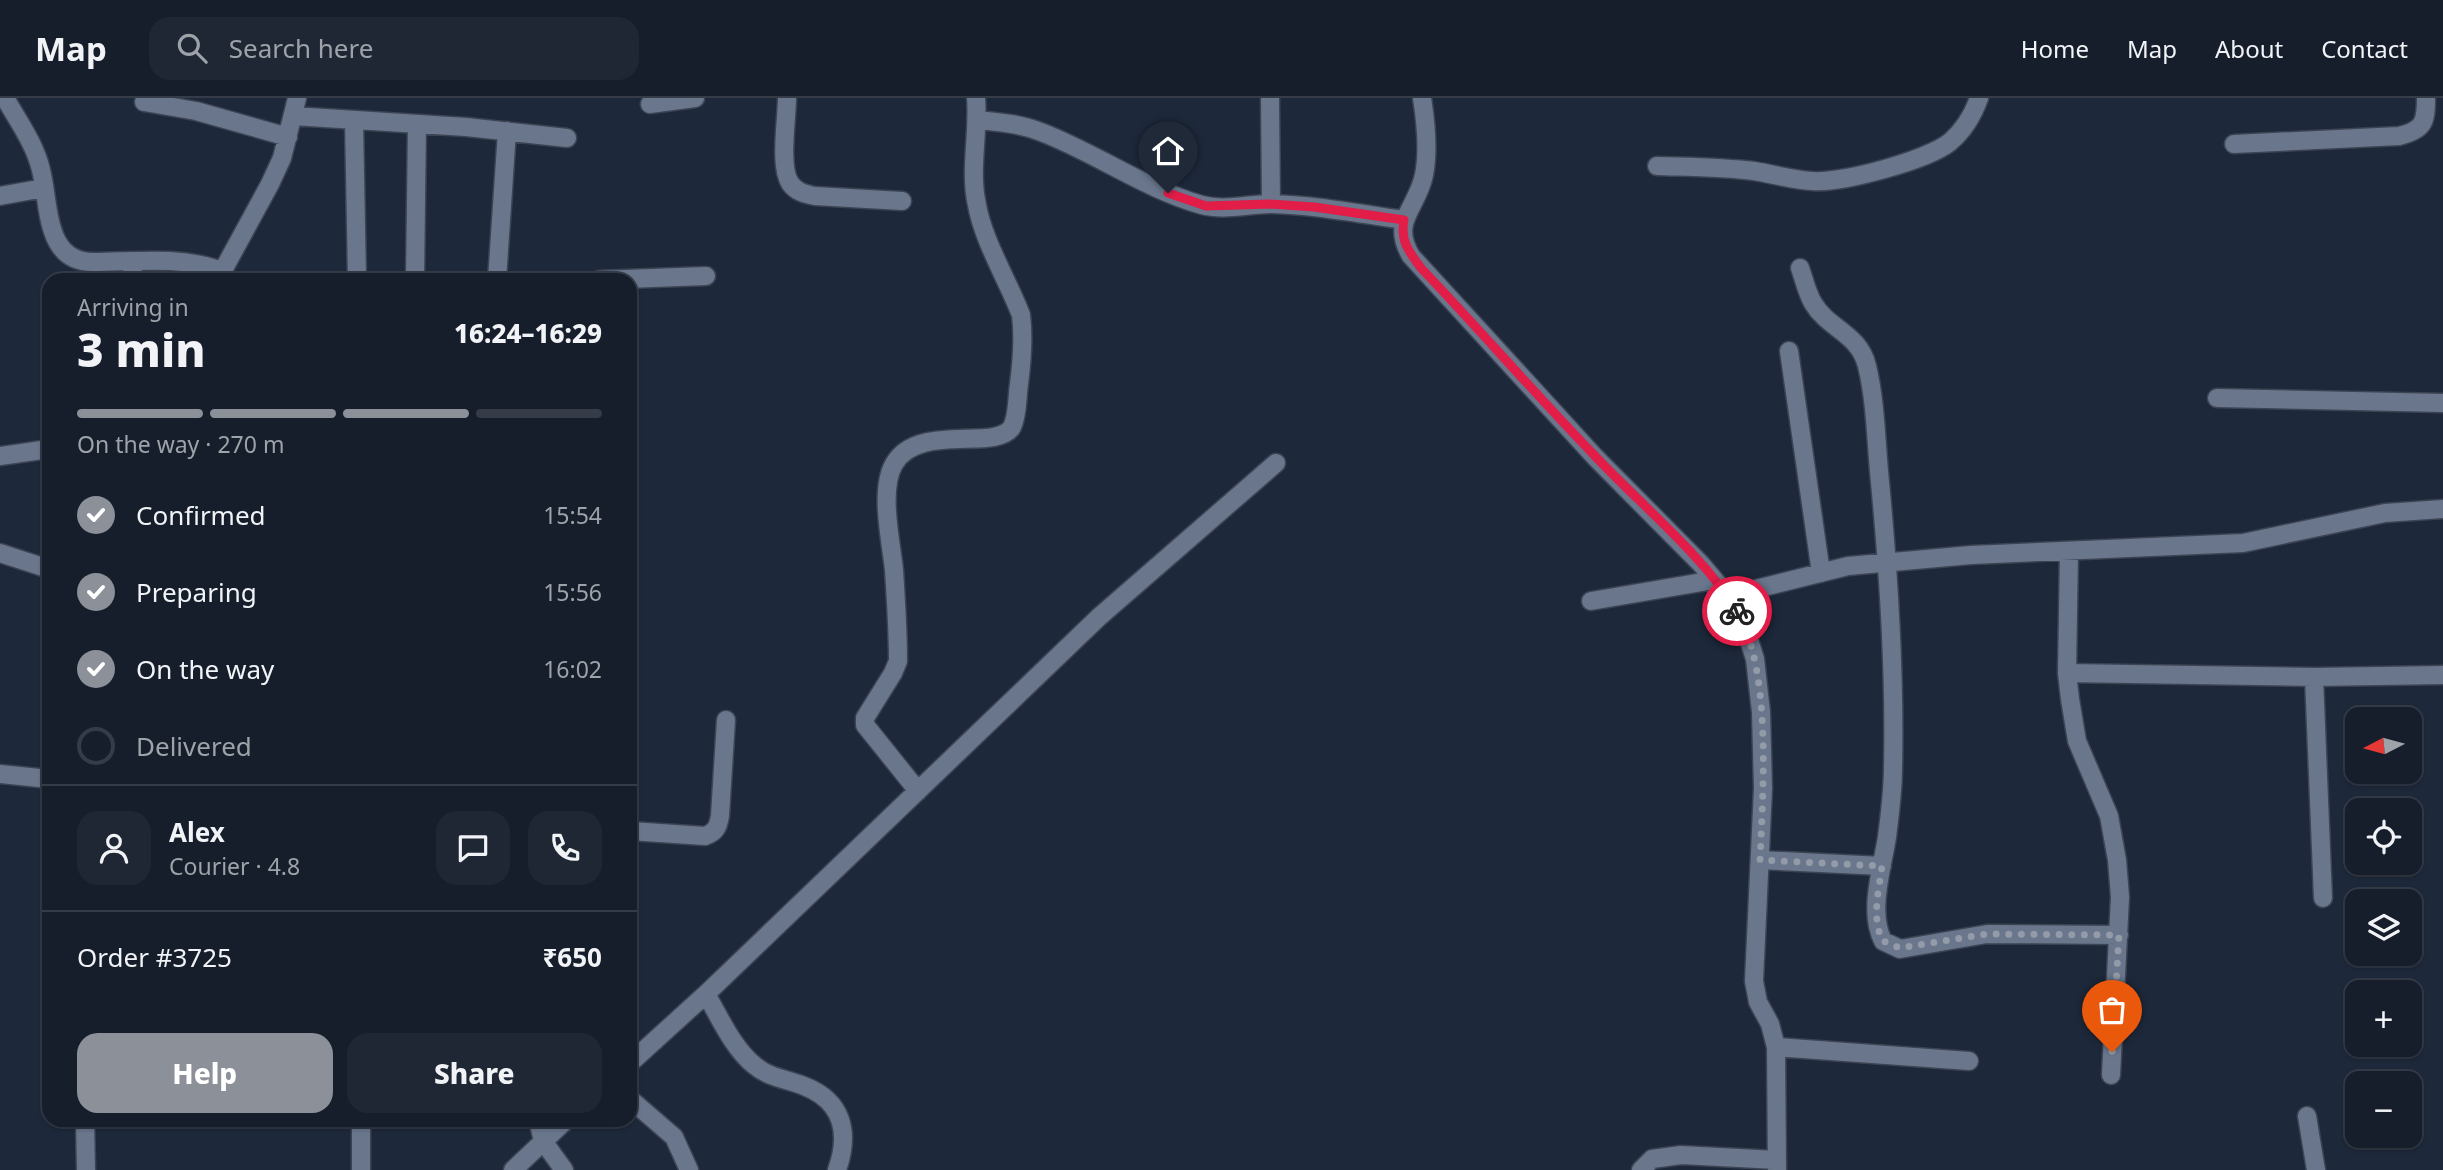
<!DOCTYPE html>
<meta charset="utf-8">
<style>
body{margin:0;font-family:"Noto Sans",sans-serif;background:#1f2734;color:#f1f3f6;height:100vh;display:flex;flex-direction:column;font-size:26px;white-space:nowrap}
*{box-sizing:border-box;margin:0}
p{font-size:23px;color:#9ea2a9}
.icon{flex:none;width:38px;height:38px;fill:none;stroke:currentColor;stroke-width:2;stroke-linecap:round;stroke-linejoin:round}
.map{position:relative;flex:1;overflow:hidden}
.sheet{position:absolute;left:42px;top:175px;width:595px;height:854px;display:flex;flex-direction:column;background:#161e2c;border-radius:21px;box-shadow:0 2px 5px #0004,0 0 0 2px #353c48}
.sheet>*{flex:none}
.needle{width:46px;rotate:264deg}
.fabs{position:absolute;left:2345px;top:609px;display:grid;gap:14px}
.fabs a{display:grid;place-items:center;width:77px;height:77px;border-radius:14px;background:#161e2c;box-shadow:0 2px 5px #0004,0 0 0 2px #353c48;font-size:35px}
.pin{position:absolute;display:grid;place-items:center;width:60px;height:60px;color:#fff;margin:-72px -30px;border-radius:50% 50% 50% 0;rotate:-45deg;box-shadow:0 0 7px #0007}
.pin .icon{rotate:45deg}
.courier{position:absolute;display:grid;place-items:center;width:70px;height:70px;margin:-35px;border:5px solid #e11d48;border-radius:50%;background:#fff;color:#222;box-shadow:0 2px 9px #0007}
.overview em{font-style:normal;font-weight:800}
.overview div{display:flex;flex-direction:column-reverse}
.overview{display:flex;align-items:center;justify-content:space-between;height:119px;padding:0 35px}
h1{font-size:46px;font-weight:800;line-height:52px}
.bar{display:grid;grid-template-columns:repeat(4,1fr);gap:10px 7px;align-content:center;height:84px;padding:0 35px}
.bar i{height:9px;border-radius:5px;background:#353c48}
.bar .selected{background:#8c9099}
.bar p{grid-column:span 4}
.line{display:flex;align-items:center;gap:18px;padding:0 35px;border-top:2px solid #353c48}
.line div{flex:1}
.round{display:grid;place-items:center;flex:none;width:74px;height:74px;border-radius:21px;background:#1f2734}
ol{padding:0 35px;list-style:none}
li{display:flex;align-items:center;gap:21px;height:77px}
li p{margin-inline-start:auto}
li .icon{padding:7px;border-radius:50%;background:#8c9099;color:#fff;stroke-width:4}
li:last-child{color:#9ea2a9}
li i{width:38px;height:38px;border:4px solid #353c48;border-radius:50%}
.button{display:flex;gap:14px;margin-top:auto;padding:14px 35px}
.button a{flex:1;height:80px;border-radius:21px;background:#8c9099;color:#fff;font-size:28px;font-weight:800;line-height:80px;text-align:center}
.button a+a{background:#1f2734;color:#f1f3f6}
header{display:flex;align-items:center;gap:42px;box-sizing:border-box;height:98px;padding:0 35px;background:#161e2c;border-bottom:2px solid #353c48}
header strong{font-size:33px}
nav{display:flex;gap:38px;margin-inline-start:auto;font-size:24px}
.search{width:490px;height:63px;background:#1f2734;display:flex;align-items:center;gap:18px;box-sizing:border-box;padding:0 24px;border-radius:21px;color:#9ea2a9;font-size:26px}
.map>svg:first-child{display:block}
</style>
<header>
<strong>Map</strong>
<div class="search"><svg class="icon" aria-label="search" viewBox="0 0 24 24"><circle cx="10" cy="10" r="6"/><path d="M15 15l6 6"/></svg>Search here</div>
<nav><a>Home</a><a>Map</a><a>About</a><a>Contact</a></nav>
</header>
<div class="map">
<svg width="2443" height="1072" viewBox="0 0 2443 1072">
<rect width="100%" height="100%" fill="#1d283a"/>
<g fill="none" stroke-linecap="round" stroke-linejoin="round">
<defs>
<path id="street" d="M5,0c13,23 30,46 36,72 9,34 3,92 52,92 40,0 84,-6 123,7l7,11
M787,0c0,21 -8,68 3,85 6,9 15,11 25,13l87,5
M1270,0l1,106
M1422,0c4,25 7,52 2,77 -7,34 -34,46 -13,81l184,201 106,107 27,32 15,25 12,38 6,53 2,76 -9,193 4,21 12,22 6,23 1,123
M144,4l52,9 92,26
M650,6l45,-6
M293,18l173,11 101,11
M354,22l3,160
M978,22c21,2 43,4 63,12 55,21 104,57 161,73 22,6 46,-1 69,-1 45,1 89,10 133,16
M2234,46l165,-8c25,-6 27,-14 27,-38
M1657,68c32,1 65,1 97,5 19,3 38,9 58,10 28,3 116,-21 138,-39 14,-12 23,-27 29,-44
M0,98l44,-8
M130,163l5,19
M1800,170c4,11 7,25 13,35 15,26 46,30 54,63 9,37 9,78 13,116 9,95 15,191 13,286 0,23 -3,46 -6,69 -5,32 -19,75 -4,104l17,8 87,-15 132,1
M221,176l49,-90 12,-26 15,-60
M415,182l2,-156
M497,182l10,-149
M599,182l107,-4
M1789,253l32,222
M2217,300l226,5
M0,358l49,-7
M2069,453l-2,122 3,26 7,42 32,75 8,44 3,37 -9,178
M0,455l49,16
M1728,498l120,-30 123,-11 272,-12 142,-30 58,-4
M1591,503l123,-21
M2067,575l247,4 129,-2
M2314,579l9,221
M0,676l49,5
M918,693l-53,-66v-7l28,-45 5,-12c0,-30 -2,-61 -4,-91 -3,-29 -15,-80 0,-106 24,-42 103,-12 118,-37 6,-12 5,-30 7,-43 3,-23 5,-45 2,-69 -13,-34 -38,-75 -44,-110 -8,-35 2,-71 -1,-107
M630,733l75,5c11,-4 13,-9 15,-20l6,-96
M1760,762l122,6
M706,896c14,24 27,54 48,71 15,13 33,14 50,21 39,15 46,47 33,84
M1776,949l193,14
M630,965l76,-69 393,-377 177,-154
M630,1001l44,38 15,33
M2307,1018l9,54
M85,1022l1,50
M361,1022v50
M538,1022l5,21 21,29
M513,1072l53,-50
M1641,1072l11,-11 29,-4 96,5"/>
</defs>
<use href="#street" stroke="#3c4454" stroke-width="21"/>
<use href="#street" stroke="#69768c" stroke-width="18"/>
</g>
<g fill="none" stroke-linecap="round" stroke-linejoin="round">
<path stroke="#939ba9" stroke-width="7" stroke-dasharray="0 12.6" d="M1737,513c35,61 26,178 23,249l122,6c-3,24 -11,53 1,75l17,7 87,-14 132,1 -7,117"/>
<path stroke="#e11d48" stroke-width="9" d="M1168,95l38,13 64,-2 44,3 90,13c-4,21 5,32 17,48 59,62 115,127 175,189 44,47 108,99 141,154"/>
</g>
</svg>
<div class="fabs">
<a><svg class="needle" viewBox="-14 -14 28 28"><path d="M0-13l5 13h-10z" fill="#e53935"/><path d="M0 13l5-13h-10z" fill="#9ea2a9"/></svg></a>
<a><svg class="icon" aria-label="locate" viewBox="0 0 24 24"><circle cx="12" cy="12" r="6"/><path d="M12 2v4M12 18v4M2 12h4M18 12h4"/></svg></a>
<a><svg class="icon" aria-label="layers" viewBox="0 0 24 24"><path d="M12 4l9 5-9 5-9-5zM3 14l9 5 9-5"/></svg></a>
<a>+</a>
<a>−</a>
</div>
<div class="pin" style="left:2112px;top:954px;background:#ea580c"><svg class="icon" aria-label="bag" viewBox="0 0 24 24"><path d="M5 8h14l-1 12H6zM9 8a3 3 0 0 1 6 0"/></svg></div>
<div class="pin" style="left:1168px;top:95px;background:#1f2937"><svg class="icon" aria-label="home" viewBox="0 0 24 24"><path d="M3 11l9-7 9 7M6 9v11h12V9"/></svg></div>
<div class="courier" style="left:1737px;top:513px"><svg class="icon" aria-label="bike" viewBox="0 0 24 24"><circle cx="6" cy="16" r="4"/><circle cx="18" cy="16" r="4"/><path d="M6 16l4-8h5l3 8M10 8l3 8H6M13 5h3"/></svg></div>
<section class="sheet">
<div class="overview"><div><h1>3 min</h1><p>Arriving in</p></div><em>16:24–16:29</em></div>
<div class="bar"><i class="selected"></i><i class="selected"></i><i class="selected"></i><i></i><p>On the way · 270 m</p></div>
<ol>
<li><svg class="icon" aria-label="check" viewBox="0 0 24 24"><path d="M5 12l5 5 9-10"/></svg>Confirmed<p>15:54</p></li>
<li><svg class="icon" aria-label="check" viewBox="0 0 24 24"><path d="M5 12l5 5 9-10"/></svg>Preparing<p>15:56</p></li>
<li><svg class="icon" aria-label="check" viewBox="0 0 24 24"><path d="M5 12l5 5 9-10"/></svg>On the way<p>16:02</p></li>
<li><i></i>Delivered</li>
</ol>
<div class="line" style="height:126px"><a class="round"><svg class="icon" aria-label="person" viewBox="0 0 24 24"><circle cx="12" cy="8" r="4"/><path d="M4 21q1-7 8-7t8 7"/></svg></a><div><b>Alex</b><p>Courier · 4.8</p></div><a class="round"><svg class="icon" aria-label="chat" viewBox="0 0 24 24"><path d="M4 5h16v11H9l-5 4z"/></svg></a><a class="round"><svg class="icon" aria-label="phone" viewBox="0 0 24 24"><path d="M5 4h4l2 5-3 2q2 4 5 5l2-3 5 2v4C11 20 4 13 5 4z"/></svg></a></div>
<div class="line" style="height:91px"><div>Order #3725</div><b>₹650</b></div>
<div class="button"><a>Help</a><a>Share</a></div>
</section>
</div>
